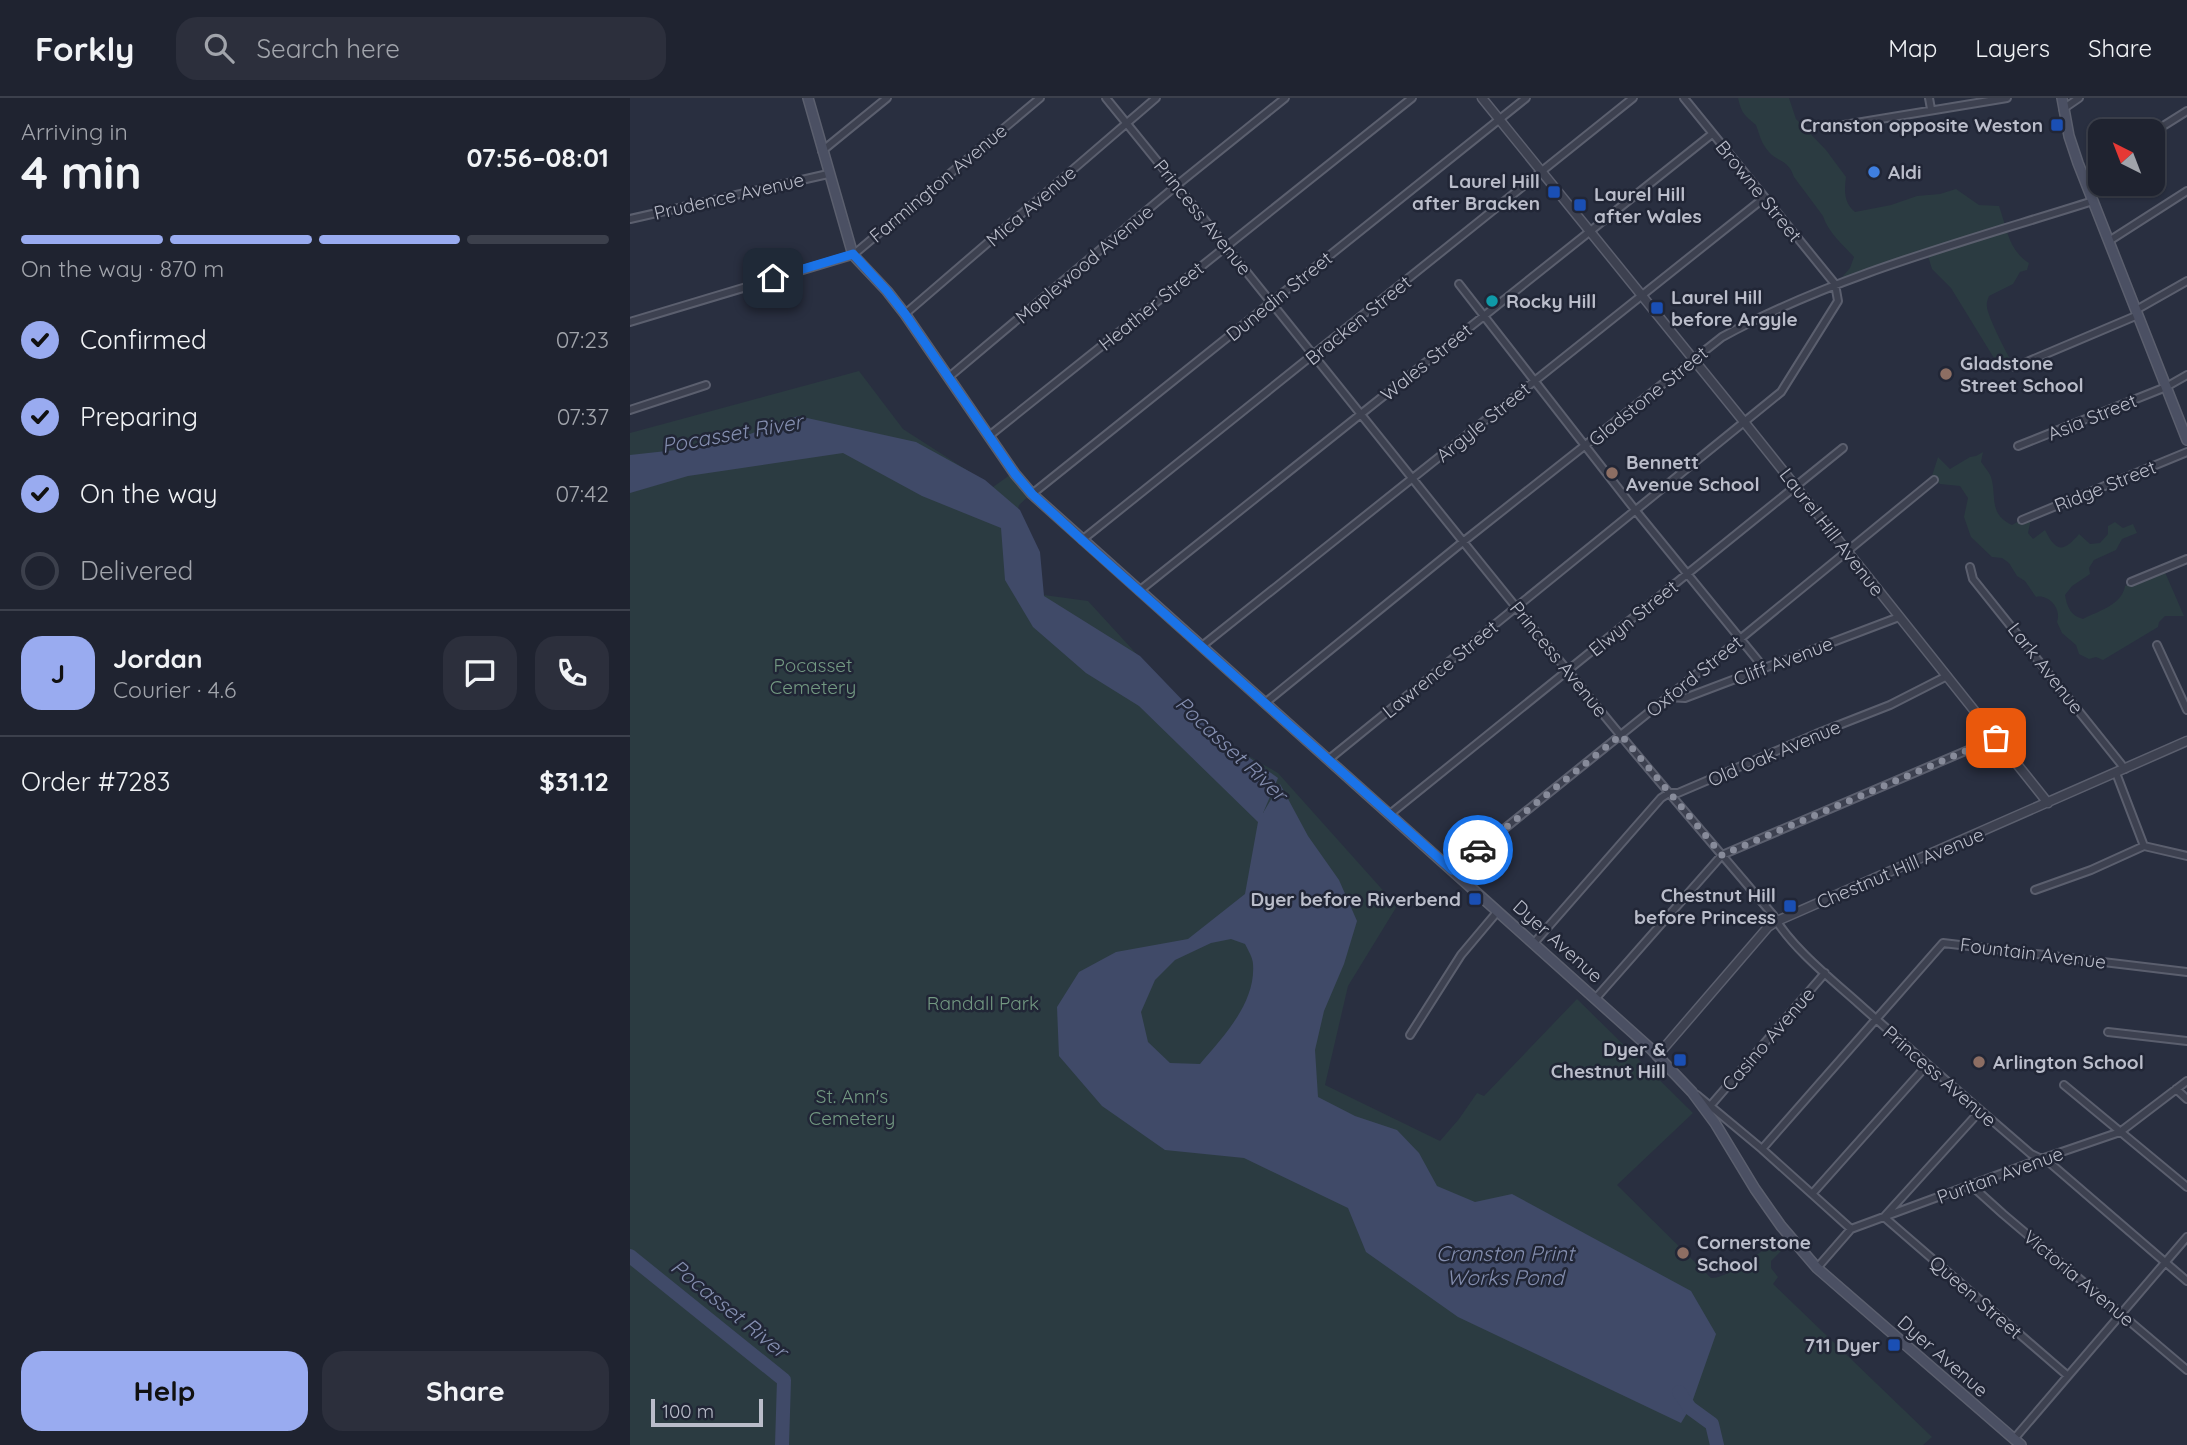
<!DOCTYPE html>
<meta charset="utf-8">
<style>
body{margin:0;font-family:Quicksand,sans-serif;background:#2c2f3c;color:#f1f3f6;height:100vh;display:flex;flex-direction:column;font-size:26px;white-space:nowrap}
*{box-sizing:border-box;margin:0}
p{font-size:23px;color:#a1a4ab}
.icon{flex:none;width:38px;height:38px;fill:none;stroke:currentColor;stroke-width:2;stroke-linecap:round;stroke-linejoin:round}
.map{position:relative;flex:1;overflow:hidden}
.details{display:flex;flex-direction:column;background:#1f2330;width:630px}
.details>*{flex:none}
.needle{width:46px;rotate:318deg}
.tools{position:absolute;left:1458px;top:21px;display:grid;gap:14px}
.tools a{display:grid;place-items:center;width:77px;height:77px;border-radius:14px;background:#1f2330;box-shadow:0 2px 5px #0004,0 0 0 2px #3c404c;font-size:35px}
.scale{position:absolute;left:21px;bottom:18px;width:112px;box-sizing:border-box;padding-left:7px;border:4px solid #babdca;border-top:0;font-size:19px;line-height:24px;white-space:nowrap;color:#babdca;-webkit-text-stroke:5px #212636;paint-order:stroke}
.pin{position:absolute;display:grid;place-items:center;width:60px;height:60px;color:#fff;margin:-30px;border-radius:14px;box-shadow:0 4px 10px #0006}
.courier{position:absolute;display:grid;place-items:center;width:70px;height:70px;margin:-35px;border:5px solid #1a73e8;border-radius:50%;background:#fff;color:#222;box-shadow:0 2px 9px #0007}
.headline em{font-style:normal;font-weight:800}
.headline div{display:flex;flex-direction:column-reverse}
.headline{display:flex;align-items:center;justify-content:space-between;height:119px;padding:0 21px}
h1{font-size:46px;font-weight:800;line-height:52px}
.bar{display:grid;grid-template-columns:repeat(4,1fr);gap:10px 7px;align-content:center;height:84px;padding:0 21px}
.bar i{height:9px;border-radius:5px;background:#3c404c}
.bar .selected{background:#99abf0}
.bar p{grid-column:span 4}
.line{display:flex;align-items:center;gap:18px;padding:0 21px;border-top:2px solid #3c404c}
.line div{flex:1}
.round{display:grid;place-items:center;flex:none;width:74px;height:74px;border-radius:21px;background:#2c2f3c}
ol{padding:0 21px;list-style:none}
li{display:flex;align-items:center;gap:21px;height:77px}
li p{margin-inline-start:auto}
li .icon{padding:7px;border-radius:50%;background:#99abf0;color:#111;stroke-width:4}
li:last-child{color:#a1a4ab}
li i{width:38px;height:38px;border:4px solid #3c404c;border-radius:50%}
.cta{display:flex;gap:14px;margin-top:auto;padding:14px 21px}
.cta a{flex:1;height:80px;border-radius:21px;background:#99abf0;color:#111;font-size:28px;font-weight:800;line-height:80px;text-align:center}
.cta a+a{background:#2c2f3c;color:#f1f3f6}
header{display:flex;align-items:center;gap:42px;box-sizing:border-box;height:98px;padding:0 35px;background:#1f2330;border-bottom:2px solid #3c404c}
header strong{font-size:33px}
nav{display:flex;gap:38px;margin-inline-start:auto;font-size:24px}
.search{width:490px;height:63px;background:#2c2f3c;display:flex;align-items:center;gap:18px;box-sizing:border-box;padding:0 24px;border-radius:21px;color:#a1a4ab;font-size:26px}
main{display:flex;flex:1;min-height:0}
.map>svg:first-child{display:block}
</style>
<header>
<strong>Forkly</strong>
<div class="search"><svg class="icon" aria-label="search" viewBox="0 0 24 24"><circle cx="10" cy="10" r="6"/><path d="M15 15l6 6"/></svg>Search here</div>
<nav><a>Map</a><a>Layers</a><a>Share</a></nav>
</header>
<main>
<section class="details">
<div class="headline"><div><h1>4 min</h1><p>Arriving in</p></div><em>07:56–08:01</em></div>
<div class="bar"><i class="selected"></i><i class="selected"></i><i class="selected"></i><i></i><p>On the way · 870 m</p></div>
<ol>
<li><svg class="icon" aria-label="check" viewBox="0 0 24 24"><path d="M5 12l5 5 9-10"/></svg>Confirmed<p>07:23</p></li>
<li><svg class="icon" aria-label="check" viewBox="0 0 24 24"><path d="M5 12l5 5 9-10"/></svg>Preparing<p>07:37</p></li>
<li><svg class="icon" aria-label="check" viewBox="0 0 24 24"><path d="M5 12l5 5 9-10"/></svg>On the way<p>07:42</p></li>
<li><i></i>Delivered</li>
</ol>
<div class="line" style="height:126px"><b class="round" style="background:#99abf0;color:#111">J</b><div><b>Jordan</b><p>Courier · 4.6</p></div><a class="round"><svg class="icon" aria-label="chat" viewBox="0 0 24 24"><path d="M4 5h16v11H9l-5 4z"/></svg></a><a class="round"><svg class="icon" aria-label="phone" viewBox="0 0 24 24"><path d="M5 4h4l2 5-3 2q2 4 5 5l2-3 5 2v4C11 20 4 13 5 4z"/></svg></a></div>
<div class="line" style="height:91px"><div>Order #7283</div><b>$31.12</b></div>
<div class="cta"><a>Help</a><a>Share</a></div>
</section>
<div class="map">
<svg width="1557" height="1347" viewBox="0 0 1557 1347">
<rect width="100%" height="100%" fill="#292f40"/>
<path fill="#2b3b41" d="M1108,0h51l7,21 30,31 20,27c-2,14 -2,26 9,35l36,-7 26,-9 23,-2 16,-5 23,16 20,1c8,22 9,44 30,57l-2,7 -7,2 -7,12 -24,12c-1,3 -3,7 -2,11 0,8 22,52 27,58l-17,-2 -46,-75 -19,-19 -5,-16 -90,30 13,-15 4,-11c-11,-12 -26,-25 -31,-41l-29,-39c-6,-18 -17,-15 -25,-25 -8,-9 -9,-16 -13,-27 -11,-10 -14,-10 -18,-27z
M229,273l44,58 90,58 21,-15 18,21 -13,12 -1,4 18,55 8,31 44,6 121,132 69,40 119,133 -49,80 -23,99 115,56 19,-22 18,-26 7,3 93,-97 116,114 -76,72 94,93c18,1 59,-34 76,-45l6,6 -22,22v7l7,9 -5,7 159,153 -9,8h-1293v-1012z
M1353,354l-2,10c3,4 8,10 10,15 6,19 -3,37 21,48l16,-9 3,3 -3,14 5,6 12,-9c11,22 18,23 34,4l11,10 10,-1 8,-9v-8l7,-4 8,6 10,-4 4,9 -15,6 -6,11 -22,10 -5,8 1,6 -18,12 -7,9c2,12 6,21 18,24 15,-8 39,-14 42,-33l39,-16 20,46h-19l-6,6 -1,5 -55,33 -7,-3 -7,2 -10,-5 -3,-9 -14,-12 -5,-11c5,-13 -8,-28 -21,-25l-11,-16 -8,-5 -8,-13 -7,-5 -10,-1 -21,-20 -7,-20 4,-19 -8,-12 -20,-2 -8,-8 6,-19 12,12 20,-12 6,-1z"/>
<path fill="#404a68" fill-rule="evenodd" d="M168,318l118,26 69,38 35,30 20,42 4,44 96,60 73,76 65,46 -15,35 17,-29 28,52 31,44 18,41 -13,43 -20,47 -9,39 3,47 37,19 42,14 22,23 18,33 38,16 37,-8 179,97 25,43 -26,74 -9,15 -223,-106 -92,-65 -18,-44 -104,-50 -79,-8 -63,-44 -43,-50 -2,-49 22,-35 37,-20 72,-13 57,-45 13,-72 -119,-116 -53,-33 -53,-46 -28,-47 -4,-52 -79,-32 -79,-43 -155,23 -58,17v-38l91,-10zM601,841l14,5c3,6 8,14 8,20 3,39 -30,73 -53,100l-30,-1 -22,-21 -7,-30 14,-32 20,-20 36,-17z"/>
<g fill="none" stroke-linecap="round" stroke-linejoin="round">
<path stroke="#404a68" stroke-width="14" d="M0,1158l154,124 -2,65
M1049,1294l11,16 22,16 5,21"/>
<defs>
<path id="minor" d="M476,0c173,212 342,428 516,639 50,60 101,119 151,178 17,31 58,64 85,88 57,51 115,101 173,151l19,9 137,118
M1299,0l2,11
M1433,11l16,-11
M1202,29l175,-29
M1522,35l35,-22
M192,53l65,-53
M1454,80l16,-11
M0,121l198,-45
M1479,143l78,-50
M829,186l177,227 128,157
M1506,212l51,-29
M275,216l251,-216
M0,224l223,-67 187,-157
M1385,269l123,-52
M319,279l228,-192 108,-87
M0,312l76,-25
M359,338l423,-338
M1388,348l148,-59 21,-12
M402,396l494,-396
M1392,422l165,-68
M452,442l551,-442
M1340,469l3,12 152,190
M1501,484l56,-23
M509,493l573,-457
M1527,547l30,65
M572,548l562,-448
M1037,599l18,1 214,-81
M635,605l199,-162 258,-204c116,-63 245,-96 371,-136
M698,662l453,-368 57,-91 -3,-17 -151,-186
M1486,675l28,73
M760,716l453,-366
M1514,748l43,10
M823,772l287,-231 194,-159
M1405,792l56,-20 53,-24
M904,845l127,-145 8,-5h9l138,-59 74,-29 57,-29
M966,900l126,-143 274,-117
M1478,934l79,9
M780,937l51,-80 37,-44
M1434,987l123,102
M1546,991l11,10
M1067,997l65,54 89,80
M1081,1007l114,-132
M1350,1013l-96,106 184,159
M1132,1051l181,-206 244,29
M1342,1088l31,28 184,156
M1182,1096l115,-129
M1187,1170l34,-39 190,-70 79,-27 67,-51
M1384,1341l173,-202"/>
<path id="tertiary" d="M852,0l263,325 303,380
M1027,958l111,-129 9,-6 410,-180"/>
<path id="secondary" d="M178,0l45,157 34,36 18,23 110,160 17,20 619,555 41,43 23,31 40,66 26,37 36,42 204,177
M1432,0l7,38 9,27 109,277"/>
</defs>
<use href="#minor" stroke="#5b5f6e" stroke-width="10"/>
<use href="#tertiary" stroke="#5b5f6e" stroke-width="11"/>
<use href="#secondary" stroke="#5b5f6e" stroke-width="12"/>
<use href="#minor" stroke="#3d4150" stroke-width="6"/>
<use href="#tertiary" stroke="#3d4150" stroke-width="8"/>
<use href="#secondary" stroke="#4b5063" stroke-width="9"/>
</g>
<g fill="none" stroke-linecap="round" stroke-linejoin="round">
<path stroke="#878b9a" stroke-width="7" stroke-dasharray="0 12.6" d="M848,752l143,-115 101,120 274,-117"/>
<path stroke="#1a73e8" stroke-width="9" d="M143,180l80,-24 34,37 18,23 110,160 17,20 50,46 370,330 26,-20"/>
</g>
<g fill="#1a4fb4" stroke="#212636" stroke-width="2.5">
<rect x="1420" y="20" width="14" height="14" rx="3.5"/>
<rect x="917" y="87" width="14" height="14" rx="3.5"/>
<rect x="943" y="100" width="14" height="14" rx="3.5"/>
<rect x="1020" y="203" width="14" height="14" rx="3.5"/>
<rect x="838" y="794" width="14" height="14" rx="3.5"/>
<rect x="1153" y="801" width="14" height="14" rx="3.5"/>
<rect x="1043" y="955" width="14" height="14" rx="3.5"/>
<rect x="1257" y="1240" width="14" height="14" rx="3.5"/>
</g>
<circle fill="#3f7fe0" stroke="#212636" stroke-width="2.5" cx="1244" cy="74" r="7"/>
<circle fill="#0f9aa8" stroke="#212636" stroke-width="2.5" cx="862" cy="203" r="7"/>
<g fill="#8d6e63" stroke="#212636" stroke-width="2.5">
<circle cx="1316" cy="276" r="7"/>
<circle cx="982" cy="375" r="7"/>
<circle cx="1349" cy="964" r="7"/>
<circle cx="1053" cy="1155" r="7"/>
</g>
<g text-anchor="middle" stroke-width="5" stroke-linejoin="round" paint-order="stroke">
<g font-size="19" font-weight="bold" fill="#babdca" stroke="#212636" text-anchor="start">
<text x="1413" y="34" text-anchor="end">Cranston opposite Weston</text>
<text x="1258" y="81">Aldi</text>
<text x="910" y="90" text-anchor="end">Laurel Hill<tspan x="910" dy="22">after Bracken</tspan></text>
<text x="964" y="103">Laurel Hill<tspan x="964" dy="22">after Wales</tspan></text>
<text x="1041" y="206">Laurel Hill<tspan x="1041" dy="22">before Argyle</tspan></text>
<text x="876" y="210">Rocky Hill</text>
<text x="1330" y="272">Gladstone<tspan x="1330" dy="22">Street School</tspan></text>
<text x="996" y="371">Bennett<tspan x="996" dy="22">Avenue School</tspan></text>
<text x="1146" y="804" text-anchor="end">Chestnut Hill<tspan x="1146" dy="22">before Princess</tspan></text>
<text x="831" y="808" text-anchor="end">Dyer before Riverbend</text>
<text x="1036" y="958" text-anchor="end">Dyer &amp;<tspan x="1036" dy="22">Chestnut Hill</tspan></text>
<text x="1363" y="971">Arlington School</text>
<text x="1067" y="1151">Cornerstone<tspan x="1067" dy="22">School</tspan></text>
<text x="1250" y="1254" text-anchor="end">711 Dyer</text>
</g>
<g font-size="19" fill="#babdca" stroke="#212636">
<text transform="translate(308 85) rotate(-40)" y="7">Farmington Avenue</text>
<text transform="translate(1129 93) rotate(51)" y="7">Browne Street</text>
<text transform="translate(99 98) rotate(-13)" y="7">Prudence Avenue</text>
<text transform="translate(401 108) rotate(-41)" y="7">Mica Avenue</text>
<text transform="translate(573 119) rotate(51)" y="7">Princess Avenue</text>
<text transform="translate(454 166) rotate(-40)" y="7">Maplewood Avenue</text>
<text transform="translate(649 198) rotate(-39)" y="7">Dunedin Street</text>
<text transform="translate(521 208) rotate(-39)" y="7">Heather Street</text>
<text transform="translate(728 222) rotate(-39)" y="7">Bracken Street</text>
<text transform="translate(796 264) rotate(-39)" y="7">Wales Street</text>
<text transform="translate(1018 298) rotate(-39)" y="7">Gladstone Street</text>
<text transform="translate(1462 319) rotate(-22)" y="7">Asia Street</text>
<text transform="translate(853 324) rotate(-39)" y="7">Argyle Street</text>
<text transform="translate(1475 388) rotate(-22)" y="7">Ridge Street</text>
<text transform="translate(1202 434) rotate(52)" y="7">Laurel Hill Avenue</text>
<text transform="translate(1003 520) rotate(-39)" y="7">Elwyn Street</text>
<text transform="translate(929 561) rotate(51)" y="7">Princess Avenue</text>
<text transform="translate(1153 563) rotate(-21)" y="7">Cliff Avenue</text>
<text transform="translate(1416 570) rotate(52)" y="7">Lark Avenue</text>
<text transform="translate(810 571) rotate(-39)" y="7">Lawrence Street</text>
<text transform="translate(1064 578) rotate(-39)" y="7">Oxford Street</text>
<text transform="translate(1144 655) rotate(-23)" y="7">Old Oak Avenue</text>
<text transform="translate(1270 770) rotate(-23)" y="7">Chestnut Hill Avenue</text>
<text transform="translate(928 843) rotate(42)" y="7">Dyer Avenue</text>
<text transform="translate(1403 855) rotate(7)" y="7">Fountain Avenue</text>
<text transform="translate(1138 941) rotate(-49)" y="7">Casino Avenue</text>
<text transform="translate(1310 978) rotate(41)" y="7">Princess Avenue</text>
<text transform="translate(1370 1077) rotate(-20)" y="7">Puritan Avenue</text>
<text transform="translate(1449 1180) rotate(40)" y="7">Victoria Avenue</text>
<text transform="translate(1346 1199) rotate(41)" y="7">Queen Street</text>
<text transform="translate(1313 1258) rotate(41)" y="7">Dyer Avenue</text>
</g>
<g font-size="19" fill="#739982" stroke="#212636">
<text x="183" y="574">Pocasset<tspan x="183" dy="22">Cemetery</tspan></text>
<text x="353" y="912">Randall Park</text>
<text x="222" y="1005">St. Ann's<tspan x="222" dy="22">Cemetery</tspan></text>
</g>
<g font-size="21" font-style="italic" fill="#848eaf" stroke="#212636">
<text transform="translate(102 336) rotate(-10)" y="7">Pocasset River</text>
<text transform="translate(601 651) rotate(43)" y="7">Pocasset River</text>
<text x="875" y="1163">Cranston Print<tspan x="875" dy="24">Works Pond</tspan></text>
<text transform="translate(99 1211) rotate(39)" y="7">Pocasset River</text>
</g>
</g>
</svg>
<div class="tools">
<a><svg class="needle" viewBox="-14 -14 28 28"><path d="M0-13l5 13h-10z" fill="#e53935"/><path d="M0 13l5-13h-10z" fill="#a1a4ab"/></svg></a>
</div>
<div class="scale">100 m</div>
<div class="pin" style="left:1366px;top:640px;background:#ea580c"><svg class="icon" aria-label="bag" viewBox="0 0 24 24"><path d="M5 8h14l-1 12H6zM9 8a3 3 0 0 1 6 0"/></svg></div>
<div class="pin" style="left:143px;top:180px;background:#1f2937"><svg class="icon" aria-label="home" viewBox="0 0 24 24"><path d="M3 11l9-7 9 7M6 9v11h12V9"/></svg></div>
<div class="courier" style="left:848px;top:752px"><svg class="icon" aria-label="car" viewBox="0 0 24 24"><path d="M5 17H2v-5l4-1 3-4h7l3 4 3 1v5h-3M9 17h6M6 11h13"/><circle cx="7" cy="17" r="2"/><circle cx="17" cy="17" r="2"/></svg></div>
</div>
</main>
